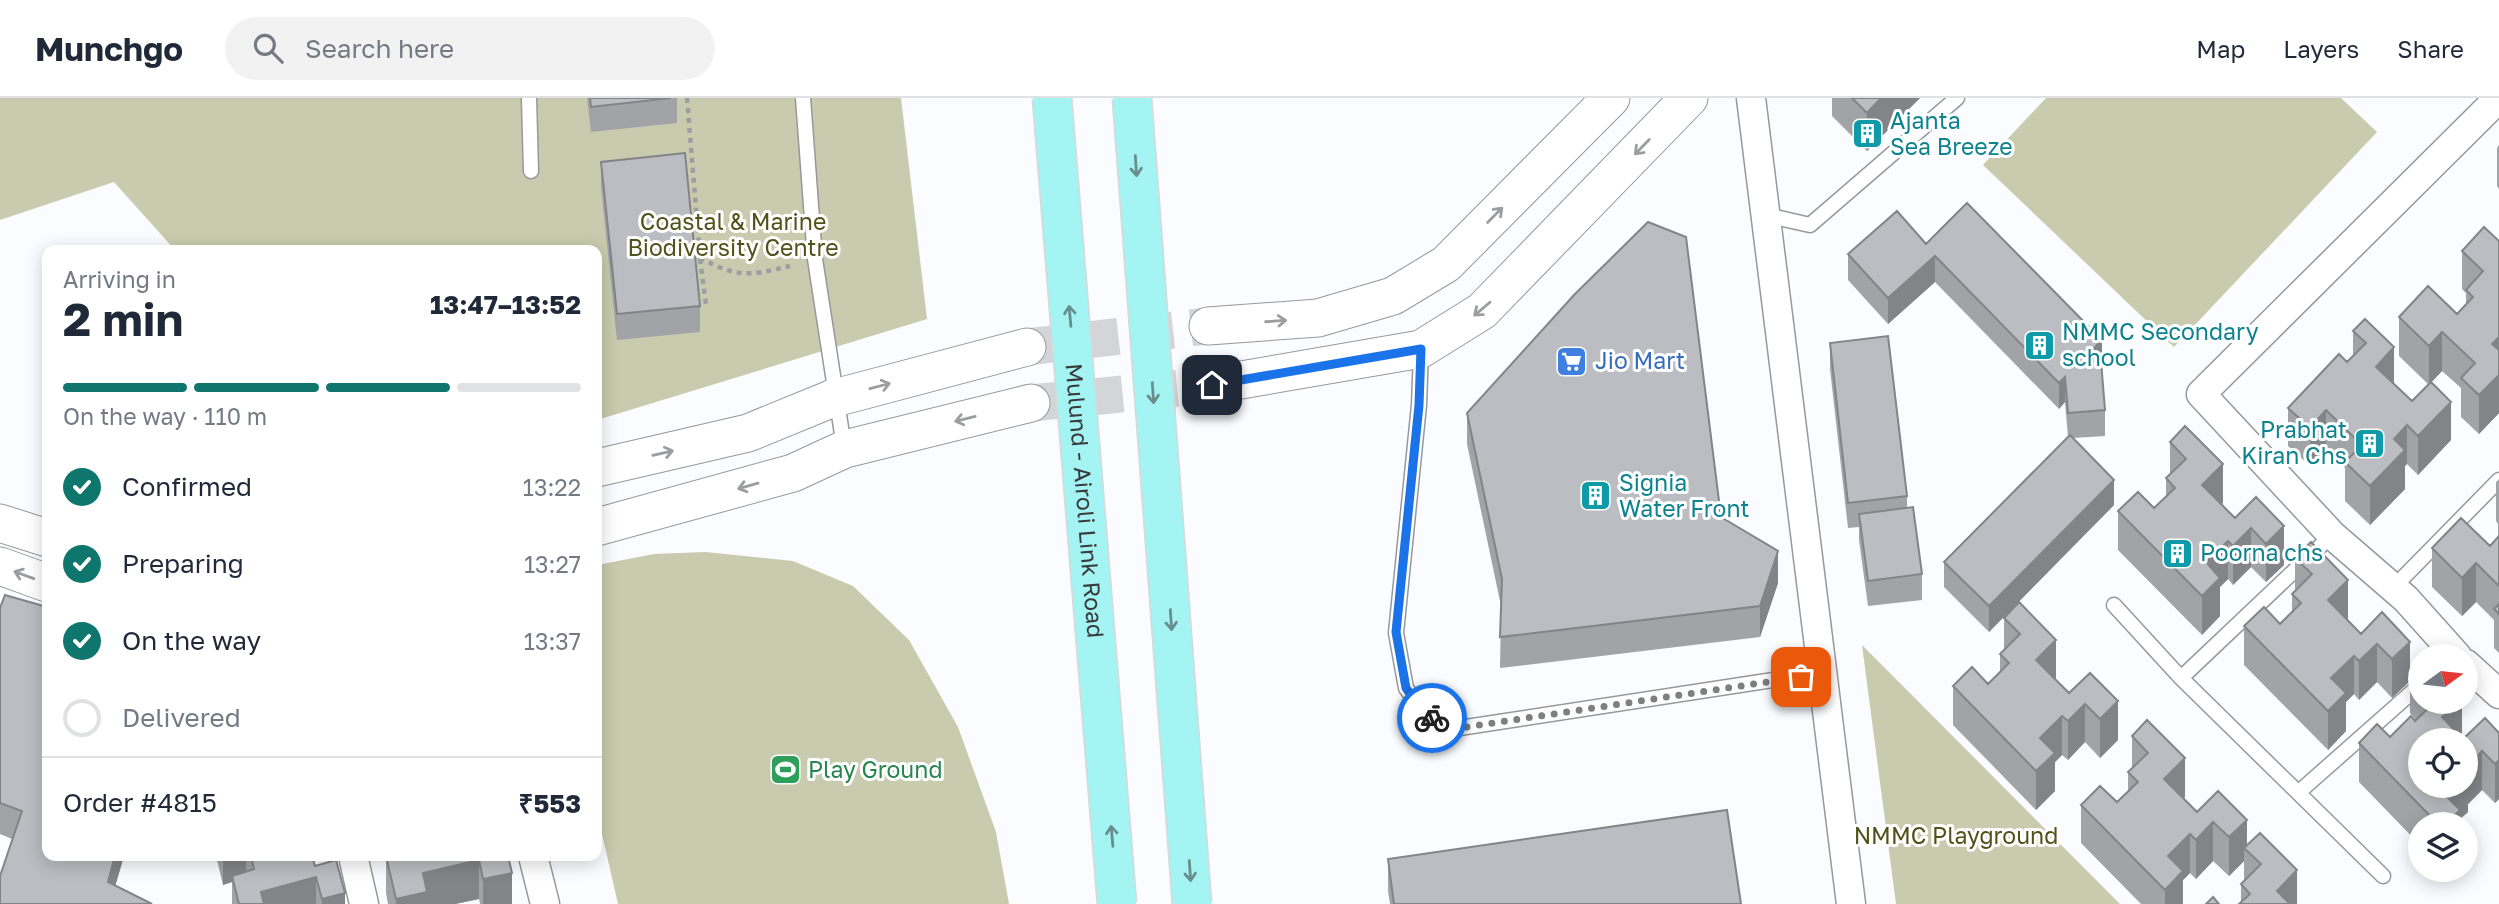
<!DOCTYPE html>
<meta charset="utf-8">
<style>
body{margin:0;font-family:"Golos Text",sans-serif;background:#f2f2f3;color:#1f2937;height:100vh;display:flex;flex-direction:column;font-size:26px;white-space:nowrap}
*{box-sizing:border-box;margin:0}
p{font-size:23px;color:#747a83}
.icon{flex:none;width:38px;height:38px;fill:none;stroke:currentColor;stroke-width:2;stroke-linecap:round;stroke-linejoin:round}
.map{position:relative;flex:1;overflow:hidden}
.drawer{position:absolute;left:42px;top:147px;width:560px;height:616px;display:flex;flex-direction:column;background:#fff;border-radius:14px;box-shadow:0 4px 18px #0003}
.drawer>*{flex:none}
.needle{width:46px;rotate:75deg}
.tools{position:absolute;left:2408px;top:546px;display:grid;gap:14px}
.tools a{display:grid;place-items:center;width:70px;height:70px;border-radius:50%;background:#fff;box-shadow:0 4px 18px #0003;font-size:35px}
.pin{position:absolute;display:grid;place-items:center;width:60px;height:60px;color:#fff;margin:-30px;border-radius:14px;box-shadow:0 4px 10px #0006}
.courier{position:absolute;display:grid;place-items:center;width:70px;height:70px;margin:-35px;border:5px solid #1a73e8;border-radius:50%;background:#fff;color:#222;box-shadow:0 2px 9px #0007}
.head em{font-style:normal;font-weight:700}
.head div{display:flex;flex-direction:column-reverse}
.head{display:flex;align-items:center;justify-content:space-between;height:119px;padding:0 21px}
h1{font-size:46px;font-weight:700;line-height:52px}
.bar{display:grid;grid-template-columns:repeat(4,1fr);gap:10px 7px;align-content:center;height:84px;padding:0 21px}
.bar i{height:9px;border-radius:5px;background:#e0e1e3}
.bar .current{background:#0f766e}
.bar p{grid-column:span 4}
.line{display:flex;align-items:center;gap:18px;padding:0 21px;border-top:2px solid #e0e1e3}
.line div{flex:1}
ol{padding:0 21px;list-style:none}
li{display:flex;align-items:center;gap:21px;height:77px}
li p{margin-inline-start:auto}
li .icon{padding:7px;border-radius:50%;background:#0f766e;color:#fff;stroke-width:4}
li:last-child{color:#747a83}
li i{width:38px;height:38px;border:4px solid #e0e1e3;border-radius:50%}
header{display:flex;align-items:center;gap:42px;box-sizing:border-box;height:98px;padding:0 35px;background:#fff;border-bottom:2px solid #e0e1e3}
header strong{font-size:33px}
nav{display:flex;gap:38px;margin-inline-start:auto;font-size:24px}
.search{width:490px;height:63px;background:#f2f2f3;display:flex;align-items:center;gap:18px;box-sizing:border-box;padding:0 24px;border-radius:38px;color:#747a83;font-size:26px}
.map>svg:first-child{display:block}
</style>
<header>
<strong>Munchgo</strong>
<div class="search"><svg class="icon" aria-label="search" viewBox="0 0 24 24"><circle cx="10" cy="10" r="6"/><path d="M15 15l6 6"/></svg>Search here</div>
<nav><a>Map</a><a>Layers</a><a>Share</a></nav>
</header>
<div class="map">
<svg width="2499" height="806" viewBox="0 0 2499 806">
<rect width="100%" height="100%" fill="#fafcff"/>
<path fill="#c8cbad" d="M0,0h901l26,221 -330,101v-170h-422l-61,-68 -114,38z
M2046,0h295l36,34 -203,215 -191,-182z
M705,454l88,9 60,25 56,54 49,87 38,105 13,72h-391l-21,-92v-247l57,-11z
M1862,547l258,259h-224z"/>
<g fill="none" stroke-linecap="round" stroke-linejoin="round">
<path stroke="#d4d5d8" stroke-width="37" stroke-dasharray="37 18" stroke-linecap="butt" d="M1027,249l181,-21
M1031,305l181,-18"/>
<defs>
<path id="service" d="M529,0l2,73
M803,0l12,161 29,188
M1766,117l44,10 147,-127
M1421,253l-2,54 -23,228 10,55 17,24 30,17 327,-50 42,-3
M2393,490l106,-108
M2114,507l67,73 202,198
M2181,580l151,-143
M2299,694l121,-107"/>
<path id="minor" d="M1751,0l100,806
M2457,558l-51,-57 -74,-64 -131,-141 298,-296
M2466,566l33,30
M353,758l11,48
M533,758l12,48"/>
<path id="tertiary" d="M1208,228l110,-8 75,-22 53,-32 165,-166
M1212,287l209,-36 61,-38 207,-213
M597,370l151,-35 83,-34 196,-52
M0,425l47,15
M597,429l196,-54 52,-24 186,-46
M0,468l47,17"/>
</defs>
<use href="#service" stroke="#96989c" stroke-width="17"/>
<use href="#minor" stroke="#96989c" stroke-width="31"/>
<use href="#tertiary" stroke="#96989c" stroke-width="39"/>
<path stroke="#9d9ea1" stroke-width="4.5" stroke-dasharray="5 5" stroke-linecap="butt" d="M687,0l13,160c39,20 48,18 90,8
M700,161l6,45"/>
<use href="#service" stroke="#fff" stroke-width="14"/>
<use href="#minor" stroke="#fff" stroke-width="28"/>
<use href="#tertiary" stroke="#fff" stroke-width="37"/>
<defs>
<g id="primary-bridge">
<path id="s1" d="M1052,0l65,806"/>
<path d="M1132,0l60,806"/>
</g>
</defs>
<use href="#primary-bridge" stroke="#d8d8d8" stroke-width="41" stroke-linecap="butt"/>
<use href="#primary-bridge" stroke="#a3f4f2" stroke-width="38"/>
</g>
<path fill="#a1a3a7" d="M587,0h90v25l-86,9z
M1832,0h88l-53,53 -35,-35z
M2499,47v44l-2,-3v-38z
M601,64l99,144v26l-83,8 -16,-153z
M2499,143v172l-20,21 -18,-17v-29l-19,-17 -11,11 20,58 -33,35 -11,-11 -2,2v23l-35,36 -25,-24v-33l-19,-19 -16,17 -22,-20v-38l59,-46 6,-6v-25l12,-12 29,66 18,16 16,-17 -29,-28v-39l58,-3 9,-9v-12l-4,-4v-38z
M1926,146l176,122 3,44v26l-32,2 41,67 -125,127 -45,-45v-25l124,-125 -3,-35 -6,7 -124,-127 -47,42 -40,-44v-26z
M1830,245l77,153v12l15,66v26l-54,6 -9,-66v-13l-11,1 -18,-159z
M1467,315l254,104 57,66 -18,54 -260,31 1,-62 -34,-162z
M2185,328l38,77 -2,1 14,14 21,-21 28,68 -18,17 -15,-15 -18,18 -5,-6 -8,8v29l-18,19 -84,-85v-39l36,-3 12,-11v-19l4,-3v-33z
M2499,381v174l-5,-5v-28l-18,-18 -14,14 -30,-29v-39l58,-2 8,-9v-13l-2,-3v-39z
M2311,444l37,77 -1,1 14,14 21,-22 28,62 10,-10v38h42v33l-1,2 2,2 36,-6v66l-4,4 -13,-13 -14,14v8l-8,7v5h-40v21l-61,-63v-39l31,-6 26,-17 -6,-7v-32l-18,17 -15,-16 -18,18 -5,-6 -8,8v29l-18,19 -84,-85v-39l36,-2 12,-12v-18l3,-4v-32z
M5,497l42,12v249h77l-9,30 37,18h-152v-28l12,-37 -12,-5v-226z
M2019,504l37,76 -1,2 14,13 21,-20 28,67 -18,18 -15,-16 -17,18 -6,-5 -7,7v29l-19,19 -83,-85v-39l35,-2 12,-11v-19l4,-4v-32z
M2147,622l38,77 -2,1 14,14 21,-21 29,55 50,58 -56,-1v-19l3,-3v-20l-15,15 -16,-15 -17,18 -6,-6 -7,7v24h-42l-60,-61v-38l36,-3 11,-11v-19l4,-4v-32z
M216,758h112v1l-15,4 2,5 30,38h-113v-22l-9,3z
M386,758h122l4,48h-32l-1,-5 -24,5h-67l-2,-11z
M1388,761l353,45h-351l-2,-13z"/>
<path fill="#838488" d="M1881,0h39l-53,53v-38z
M1935,158v26l-47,42v-26z
M2442,234v39l-13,14v-39z
M2499,239v76l-20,21v-39l13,-51z
M2102,242v26l-22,22v-26z
M2394,249v39l-18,-19z
M2065,279v25l-6,7v-26z
M2451,304v38l-33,35v-39z
M2326,312v39l-16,17v-38z
M2407,327v39l-2,2v23l-35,36v-39l24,-47z
M2223,366v39l-21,21v-39z
M2114,382v25l-125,127v-26z
M2284,428v39l-18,17v-38z
M2251,430v39l-18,18v-39z
M2228,443v38l-8,8v29l-18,19v-39l4,-34z
M1778,453v32l-18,54v-31z
M2476,465v39l-14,14v-38z
M2348,482v39l-20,20v-39z
M2056,542v38l-20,21v-39z
M2410,544v39l-18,17v-39z
M2377,546v38l-18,18v-39z
M2354,558v38l-8,8v29l-18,19v-39l3,-33z
M2118,603v39l-18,18v-39z
M2457,604h5v33l-5,5 -15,-23z
M2085,606v38l-17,18v-39z
M2062,618v39l-7,7v29l-19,19v-39l4,-33z
M2482,653v39l-14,14v8l-8,7v5h-15v-29l9,-9h12v-18z
M2185,660v39l-21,21v-39z
M2499,662v39l-4,4v-39z
M2247,722v30l-3,-2v13l-15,15v-39z
M2213,724v39l-17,18v-39z
M2190,736v39l-7,7v24h-18v-14l3,-34z
M115,758h9l-14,48 -2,-22z
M223,758h23v23l-14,-3v6l-9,3z
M304,758h24v1l-24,7z
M479,762v39l-24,5h-59v-5l27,-26z
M2297,772v34h-20v-13z
M512,775v31h-29v-25z
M316,779v27h-55v-12z
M345,795v11h-23v-5z"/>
<path fill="#bbbdc2" stroke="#838488" stroke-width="2" d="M590,0h81l-80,9z
M1852,0h29l-14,15z
M685,55l15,153 -83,8 -16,-152z
M1967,105l135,137 -22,22 21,-1 4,49 -37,3 -3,-36 -6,6 -124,-127 -47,42 -40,-44 49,-43 29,33z
M1648,124l38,15 35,280 57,34 -18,55 -260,31 2,-58 -35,-166 107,-118z
M2484,129l15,14v96l-7,7 7,6v25l-20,20 -18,-17 14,-15 -33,-31 -13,14 -30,-29 29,-31 29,28 16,-17 -7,-7 17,-19 -21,-20z
M2365,221l29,28 -18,20 36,34 19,-19 20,20 -33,34 -11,-11 -13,14 11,11 -35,36 -25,-24 17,-17 -36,-35 -16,18 -22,-20 51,-54 8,8 19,-19 -13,-12z
M1888,238l19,160 -59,7 -18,-160z
M2185,328l38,38 -21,21 33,33 21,-21 28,29 -18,18 -15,-16 -18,18 -5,-5 -22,21 14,16 -18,18 -84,-85 20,-19 16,16 21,-20 -9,-10 20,-19 -16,-17z
M2070,337l44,45 -125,126 -45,-44z
M1913,409l9,67 -54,7 -9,-67z
M2461,420l29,28 9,-10v50l-23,-23 -14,15 -30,-30z
M2311,444l37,38 -20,20 33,34 21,-22 28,30 -18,17 -15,-15 -18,17 -5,-5 -23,22 15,15 -18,18 -84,-85 20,-19 16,17 21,-21 -9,-9 20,-20 -17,-16z
M5,497l42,12v249h68l-7,26 44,22h-152v-28l22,-65 -22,-8v-195z
M2019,504l37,38 -20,20 33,33 21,-20 28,28 -18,18 -15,-15 -17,17 -6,-5 -22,22 15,15 -19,18 -83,-85 19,-19 16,17 21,-21 -9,-9 20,-20 -16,-16z
M2499,506v10l-5,-5z
M2420,566v21l-10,-10z
M2435,604h22l-15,15 21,22 22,-21 14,15v27l-4,4 -13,-13 -16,17v-28h-46v46h34l-9,9 15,15 -14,14h-8l-79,-81 18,-19 13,13 21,-21 4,5z
M2147,622l38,38 -21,21 33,33 21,-21 29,29 -18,17 -16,-15 -17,18 -6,-6 -22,22 15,15 -18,19 -84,-85 19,-19 17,16 21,-20 -10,-10 20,-19 -16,-17z
M1727,712l14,94h-347l-6,-45z
M2260,735l37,37 -20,21 13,13h-51l11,-10 -9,-10 20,-20 -17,-16z
M251,758h61l3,10 21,-6 9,33 -23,6 -6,-22 -55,15 3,12h-25l-7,-28 22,-7z
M386,758h122l4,17 -29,6 -4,-19 -56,13 4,19 -31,7z
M2213,799l6,7h-13z"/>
<defs><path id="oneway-shaft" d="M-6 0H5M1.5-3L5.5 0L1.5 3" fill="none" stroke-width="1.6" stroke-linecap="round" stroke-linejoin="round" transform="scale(1.75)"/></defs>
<g stroke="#9c9d9e">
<use href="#oneway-shaft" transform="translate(1642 49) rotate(134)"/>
<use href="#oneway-shaft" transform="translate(1495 117) rotate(-45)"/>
<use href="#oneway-shaft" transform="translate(1482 211) rotate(140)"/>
<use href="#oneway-shaft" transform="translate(1276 223) rotate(-4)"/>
<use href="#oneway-shaft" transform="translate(880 288) rotate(-15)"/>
<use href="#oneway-shaft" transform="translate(965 321) rotate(166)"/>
<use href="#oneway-shaft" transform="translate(663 355) rotate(-13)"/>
<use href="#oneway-shaft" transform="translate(748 388) rotate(164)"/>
<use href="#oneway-shaft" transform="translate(24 477) rotate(-160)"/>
</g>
<g stroke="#698e8e">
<use href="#oneway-shaft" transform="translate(1136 68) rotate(86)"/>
<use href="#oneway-shaft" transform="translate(1070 218) rotate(-95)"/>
<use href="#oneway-shaft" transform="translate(1153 295) rotate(86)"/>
<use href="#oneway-shaft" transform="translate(1171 522) rotate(86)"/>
<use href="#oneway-shaft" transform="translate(1112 738) rotate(-95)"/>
<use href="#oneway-shaft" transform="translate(1190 773) rotate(86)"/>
</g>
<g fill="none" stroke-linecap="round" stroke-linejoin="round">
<path stroke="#7d7f81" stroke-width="7" stroke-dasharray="0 12.6" d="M1432,620l21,11 348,-52"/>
<path stroke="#1a73e8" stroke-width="9" d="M1212,287l209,-36 -2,56 -23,227 10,56 17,24 9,6"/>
</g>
<defs>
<symbol id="building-square" viewBox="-11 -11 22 22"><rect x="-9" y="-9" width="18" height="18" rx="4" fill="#0f9aa8" stroke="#fff"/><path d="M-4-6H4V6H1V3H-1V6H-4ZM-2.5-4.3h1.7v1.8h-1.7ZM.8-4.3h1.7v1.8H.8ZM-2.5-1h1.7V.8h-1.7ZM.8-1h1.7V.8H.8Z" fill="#fff"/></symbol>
<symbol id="supermarket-square" viewBox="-11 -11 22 22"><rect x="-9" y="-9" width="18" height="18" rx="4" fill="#3f7fe0" stroke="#fff"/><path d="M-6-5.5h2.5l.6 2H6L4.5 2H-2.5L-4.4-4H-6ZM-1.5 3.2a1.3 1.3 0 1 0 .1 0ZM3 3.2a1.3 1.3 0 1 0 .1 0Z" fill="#fff"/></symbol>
<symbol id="stadium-square" viewBox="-11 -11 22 22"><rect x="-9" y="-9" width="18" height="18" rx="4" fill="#2e9e5b" stroke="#fff"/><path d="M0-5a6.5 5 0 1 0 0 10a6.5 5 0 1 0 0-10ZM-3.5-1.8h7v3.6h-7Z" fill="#fff"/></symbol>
</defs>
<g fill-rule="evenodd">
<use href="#building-square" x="1850" y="18" width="35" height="35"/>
<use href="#building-square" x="2022" y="230" width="35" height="35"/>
<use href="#supermarket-square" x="1554" y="246" width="35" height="35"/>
<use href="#building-square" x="2352" y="328" width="35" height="35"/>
<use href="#building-square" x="1578" y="380" width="35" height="35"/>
<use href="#building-square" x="2160" y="438" width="35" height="35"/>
<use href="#stadium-square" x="768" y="654" width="35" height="35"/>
</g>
<g text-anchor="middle" stroke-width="6" stroke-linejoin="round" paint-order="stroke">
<g font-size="23" fill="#0d838f" stroke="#fff" text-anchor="start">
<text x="1890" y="31">Ajanta<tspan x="1890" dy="26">Sea Breeze</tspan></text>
<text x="2062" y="242">NMMC Secondary<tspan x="2062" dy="26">school</tspan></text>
<text x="2347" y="340" text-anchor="end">Prabhat<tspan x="2347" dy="26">Kiran Chs</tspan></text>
<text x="1619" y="393">Signia<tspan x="1619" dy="26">Water Front</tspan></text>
<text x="2200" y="463">Poorna chs</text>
</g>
<g font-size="23" fill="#505319" stroke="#fff">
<text x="733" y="132">Coastal &amp; Marine<tspan x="733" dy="26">Biodiversity Centre</tspan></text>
<text x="1956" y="746">NMMC Playground</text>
</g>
<g font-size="23" fill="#366cbe" stroke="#fff" text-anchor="start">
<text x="1595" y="271">Jio Mart</text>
</g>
<g font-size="23" fill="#3a3b3d" stroke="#fff">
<text dy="8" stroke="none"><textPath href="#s1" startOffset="404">Mulund - Airoli Link Road</textPath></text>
</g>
<g font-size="23" fill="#27864d" stroke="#fff" text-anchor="start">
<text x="808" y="680">Play Ground</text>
</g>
</g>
</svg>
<div class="tools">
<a><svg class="needle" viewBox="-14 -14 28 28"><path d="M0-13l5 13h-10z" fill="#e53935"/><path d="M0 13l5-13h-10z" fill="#747a83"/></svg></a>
<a><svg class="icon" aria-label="locate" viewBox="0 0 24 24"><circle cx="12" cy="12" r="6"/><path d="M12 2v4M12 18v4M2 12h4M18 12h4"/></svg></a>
<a><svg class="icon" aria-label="layers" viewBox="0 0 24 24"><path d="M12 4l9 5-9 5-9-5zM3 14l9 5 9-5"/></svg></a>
</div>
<div class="pin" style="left:1801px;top:579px;background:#ea580c"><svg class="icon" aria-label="bag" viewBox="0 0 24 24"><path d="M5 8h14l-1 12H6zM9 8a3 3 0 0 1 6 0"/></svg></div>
<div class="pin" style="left:1212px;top:287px;background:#1f2937"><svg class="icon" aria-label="home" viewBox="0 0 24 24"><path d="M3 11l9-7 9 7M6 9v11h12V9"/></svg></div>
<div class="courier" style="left:1432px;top:620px"><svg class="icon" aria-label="bike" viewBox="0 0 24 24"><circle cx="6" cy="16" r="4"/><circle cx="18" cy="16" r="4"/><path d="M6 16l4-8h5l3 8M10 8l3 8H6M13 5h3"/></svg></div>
<section class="drawer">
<div class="head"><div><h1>2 min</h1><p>Arriving in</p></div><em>13:47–13:52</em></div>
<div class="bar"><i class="current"></i><i class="current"></i><i class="current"></i><i></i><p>On the way · 110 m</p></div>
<ol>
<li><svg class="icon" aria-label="check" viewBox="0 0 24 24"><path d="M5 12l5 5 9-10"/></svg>Confirmed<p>13:22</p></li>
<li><svg class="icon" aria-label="check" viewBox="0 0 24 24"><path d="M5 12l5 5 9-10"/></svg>Preparing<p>13:27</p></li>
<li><svg class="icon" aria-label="check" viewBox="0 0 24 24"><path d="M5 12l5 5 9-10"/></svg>On the way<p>13:37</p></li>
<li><i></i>Delivered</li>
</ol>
<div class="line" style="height:91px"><div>Order #4815</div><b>₹553</b></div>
</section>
</div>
